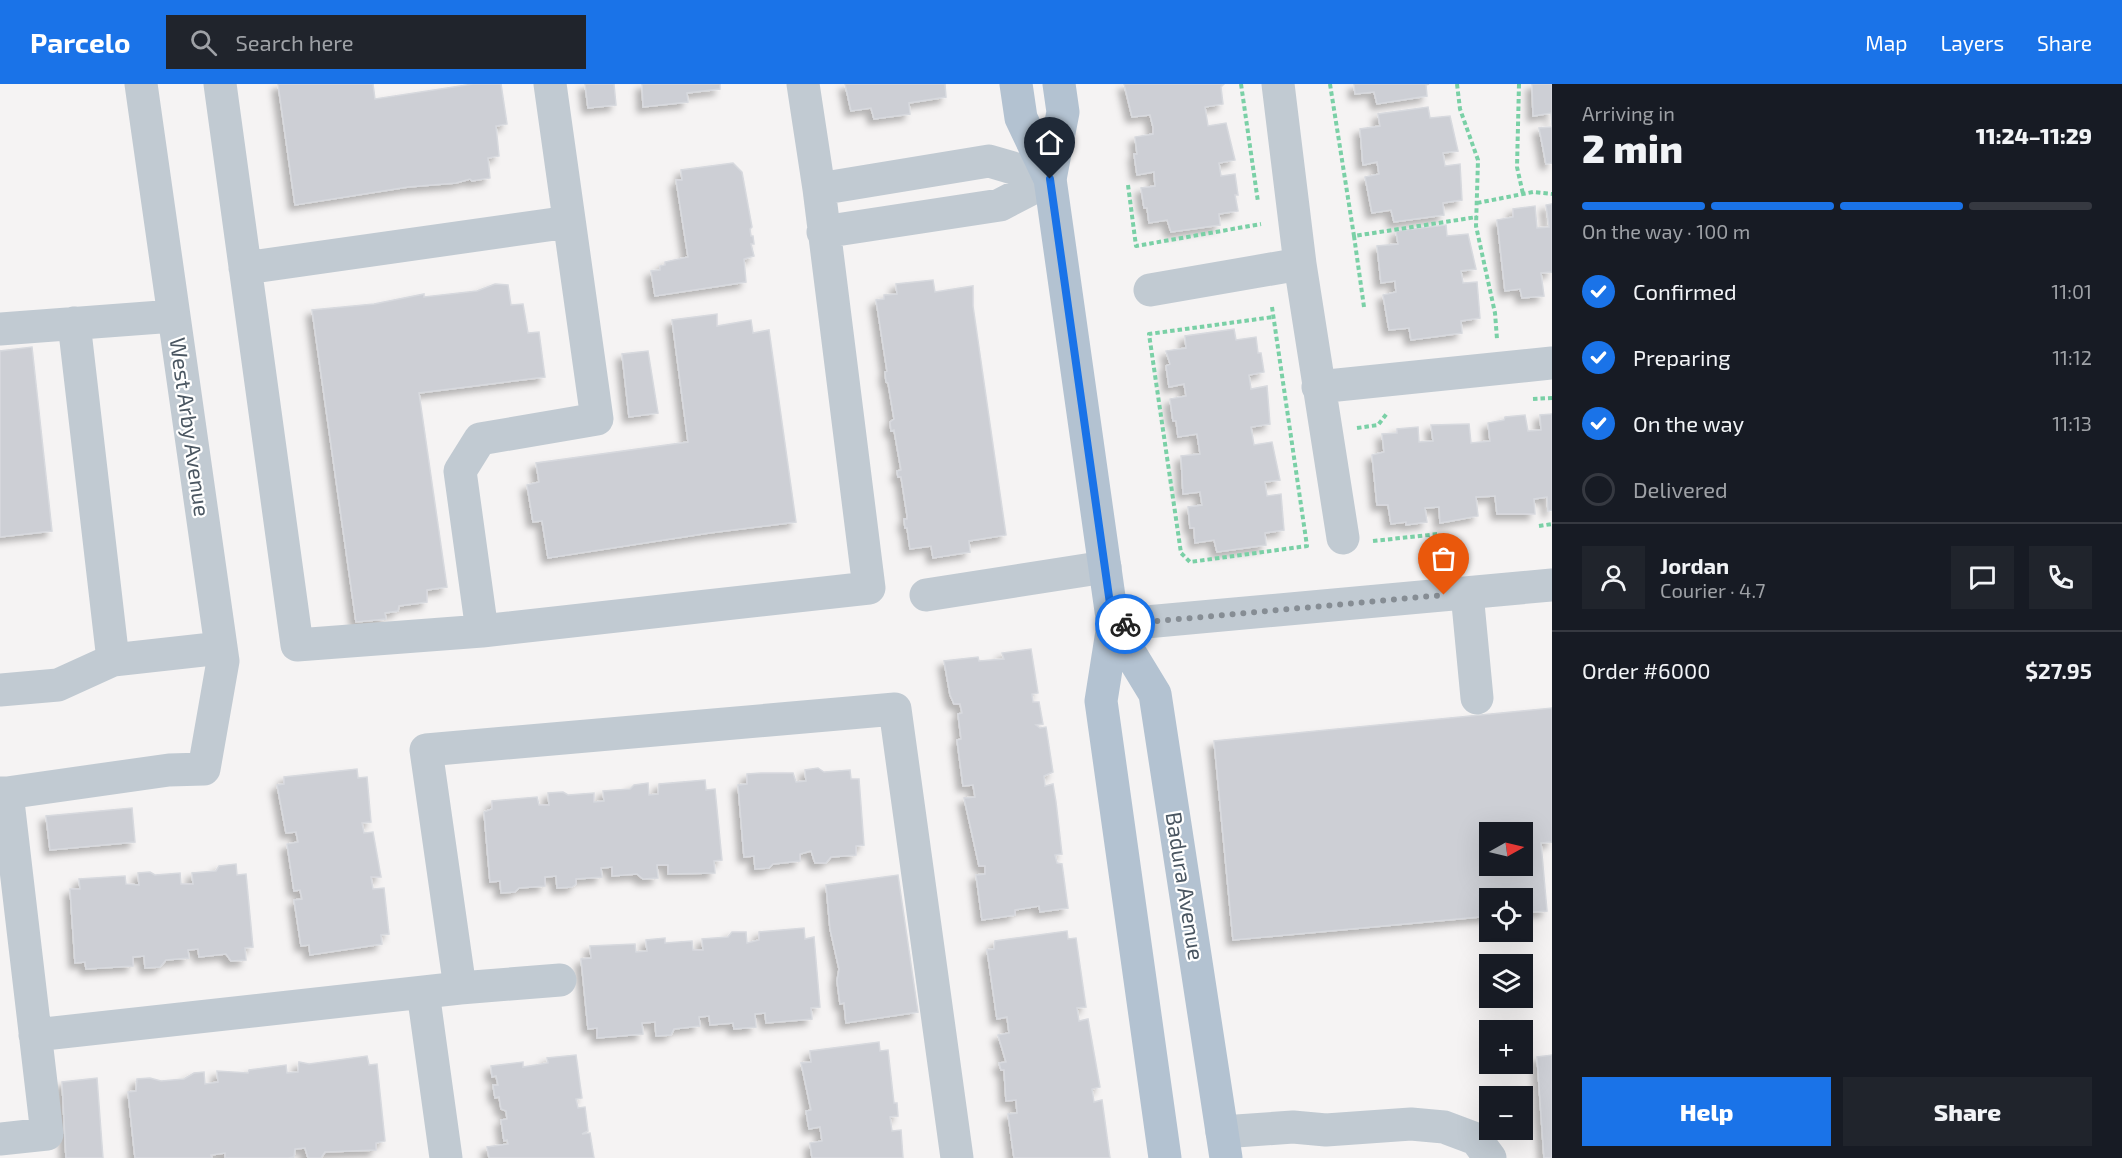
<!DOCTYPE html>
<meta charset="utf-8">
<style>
body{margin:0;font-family:"Exo 2",sans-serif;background:#20242c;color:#f1f3f6;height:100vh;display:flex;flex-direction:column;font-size:22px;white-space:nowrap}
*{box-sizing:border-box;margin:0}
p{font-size:20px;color:#9ea1a6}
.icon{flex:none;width:33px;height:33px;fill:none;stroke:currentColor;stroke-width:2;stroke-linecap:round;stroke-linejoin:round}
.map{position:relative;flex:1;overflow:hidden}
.details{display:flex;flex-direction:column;background:#171b24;width:570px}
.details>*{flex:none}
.needle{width:39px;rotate:82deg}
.buttons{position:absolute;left:1479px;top:738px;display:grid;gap:12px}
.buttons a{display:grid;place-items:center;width:54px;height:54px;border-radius:0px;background:#171b24;box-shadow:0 6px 24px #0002;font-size:30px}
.pin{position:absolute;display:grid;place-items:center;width:51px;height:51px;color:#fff;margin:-62px -26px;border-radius:50% 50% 50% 0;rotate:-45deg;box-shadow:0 0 6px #0007}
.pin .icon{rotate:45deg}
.courier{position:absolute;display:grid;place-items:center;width:60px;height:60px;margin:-30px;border:4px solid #1a73e8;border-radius:50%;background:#fff;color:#222;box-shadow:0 2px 8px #0007}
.summary em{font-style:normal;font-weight:800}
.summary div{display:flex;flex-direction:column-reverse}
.summary{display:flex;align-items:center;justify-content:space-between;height:102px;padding:0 30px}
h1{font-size:39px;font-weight:800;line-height:45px}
.bar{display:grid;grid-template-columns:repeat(4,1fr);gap:9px 6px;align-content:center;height:72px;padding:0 30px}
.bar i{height:8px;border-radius:4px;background:#363941}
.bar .selected{background:#1a73e8}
.bar p{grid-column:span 4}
.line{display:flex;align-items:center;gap:15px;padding:0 30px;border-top:2px solid #363941}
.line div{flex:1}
.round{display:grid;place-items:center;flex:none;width:63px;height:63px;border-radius:0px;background:#20242c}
ol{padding:0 30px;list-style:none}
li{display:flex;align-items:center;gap:18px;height:66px}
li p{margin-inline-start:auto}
li .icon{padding:6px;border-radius:50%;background:#1a73e8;color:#fff;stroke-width:4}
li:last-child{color:#9ea1a6}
li i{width:33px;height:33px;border:3px solid #363941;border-radius:50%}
.button{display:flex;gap:12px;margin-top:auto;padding:12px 30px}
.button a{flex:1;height:69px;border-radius:0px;background:#1a73e8;color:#fff;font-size:24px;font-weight:800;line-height:69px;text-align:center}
.button a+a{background:#20242c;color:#f1f3f6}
header{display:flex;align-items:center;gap:36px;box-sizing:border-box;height:84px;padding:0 30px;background:#1a73e8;color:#fff}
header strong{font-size:28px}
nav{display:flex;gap:33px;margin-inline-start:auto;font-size:21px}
.search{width:420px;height:54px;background:#20242c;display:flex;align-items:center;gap:15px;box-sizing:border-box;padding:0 21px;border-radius:0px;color:#9ea1a6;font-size:22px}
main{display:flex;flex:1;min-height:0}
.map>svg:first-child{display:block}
</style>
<header>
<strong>Parcelo</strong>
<div class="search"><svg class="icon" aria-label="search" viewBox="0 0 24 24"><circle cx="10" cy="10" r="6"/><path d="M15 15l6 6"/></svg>Search here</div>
<nav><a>Map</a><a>Layers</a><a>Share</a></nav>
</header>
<main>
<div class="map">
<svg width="1552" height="1074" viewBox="0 0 1552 1074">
<defs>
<filter id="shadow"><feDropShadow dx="-5.5" dy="5.5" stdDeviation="3" flood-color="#0004"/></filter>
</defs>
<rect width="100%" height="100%" fill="#f5f3f3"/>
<path fill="#cdcfd5" stroke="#d7d9de" stroke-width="1.5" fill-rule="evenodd" filter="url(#shadow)" d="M278,0h95l2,15 98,-15h28l6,40 -11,2 3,30 -11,2 2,20 -18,3 -2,-2 -14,4 -48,4 -113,18z
M585,0h29l2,21 -28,3z
M642,0h78v5l-33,4 1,9 -45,5z
M845,0h100l1,13 -37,6 1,11 -36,5 -3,-11 -20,3z
M1124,0h100l-3,3 2,17 -18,3 3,19 18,-3 9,37 -16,3 2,13 14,-2 3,21h-3l3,16 -19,3 1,11 -49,7 -4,-12 -18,3 -2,-15h-3l-3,-20 14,-2 -1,-14 -17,3 -3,-21h3l-2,-17 18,-3v-7l-3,-12 -18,2z
M1354,0h75l-3,1 1,11 -50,8 -3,-12 -19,2z
M1532,0h20v42l-1,-13 -18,3z
M1428,23l2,11 20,-2 8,35 -15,2 2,13 15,-2 2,36 -19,3 1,12 -50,7 -3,-12 -19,3 -7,-36 14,-3 -2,-12 -14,3 -3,-36 20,-3 -2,-12z
M1552,43v36l-6,1 -7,-36z
M733,79l9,9 10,55 -2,2 1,7h2l1,8h-3l3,12 -10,3 2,23 -91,14 -4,-25 9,-1v-4l5,-1v-3l23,-5 -12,-77h6l-1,-10z
M1552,120v68l-11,1 3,23 -22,2 -2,-9 -15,2 -8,-71 16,-3v-8l22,-3 2,22 12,-1 -3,-22z
M1446,141l1,11 21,-2 8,35 -15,2 2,12 14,-1 3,36 -19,3 1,12 -51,7 -2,-12 -20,2 -6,-35 13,-3 -1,-11 -14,2 -4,-37 21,-2 -2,-13z
M933,196l2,12 38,-6v20l33,229 -37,6 1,11 -37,6 -2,-12 -21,3 -3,-21h-2l-1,-9h3v-4l-6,-38h-3l-1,-6 4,-1 -7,-40 -3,1 -1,-9 4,-3 -6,-36 -2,-1 -1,-10 2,-1 -11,-71 8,-1v-4l13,-1 -1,-10z
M495,200l13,1 3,20 12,-1 5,29 11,-1 6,45 -126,16 28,194 -20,3v12l-28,4 -1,5 -13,2 1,6 -30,3 -44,-312 62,-6 50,-10v3l53,-6z
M717,230v12l34,-6 2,13 16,-3 27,192 -87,11 -161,25 -6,-37 -9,1 -6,-37 12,-3 -3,-19 152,-21 -16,-122z
M1234,245l2,11 20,-3 2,16h3l3,19 -15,3 2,14 16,-3 3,38 -19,3 3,18 18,-3 8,38 -15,2 2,14 14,-2 3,36 -19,3 1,12 -49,7 -3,-12 -19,3 -1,-15h-4l-2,-21 14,-2 -2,-13 -17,2 -2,-38 19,-2 -3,-20 -19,3 -2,-16h-3l-3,-22 16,-3 -2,-12 -15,3 -3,-21 4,-2 -4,-13 20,-3 -1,-12z
M32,263l20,184 -52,6v-186z
M648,267l10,62 -29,4 -7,-63z
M1552,330v96l-4,1 -1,-14 -13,2 1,15h-38l-2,-18 -19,1 2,19 -38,7 -1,-16 -14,1 2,14 -21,3v-3l-15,2 -3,-19h-11l-5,-50 12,-3 -2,-18 15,-1v-4l21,-2 1,15 14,-1 -2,-16 38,-1 2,19 19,-2 -2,-18 16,-3 1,-3 20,-2 3,16 13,-1 -1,-15z
M1031,565l7,44 -6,1 1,8h6l4,22 -7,1 4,3 6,-1 7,45 -9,4 1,10 8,-2 3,18 6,52 -7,1 2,8 5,1 6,44 -28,4 -1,-6 -24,4v5l-33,5 -6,-45 9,-1v-8h-6l-15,-68 11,-1 -2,-12 -10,1 -6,-46 4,-1 -3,-25 4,-1 -2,-9h-6l-4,-9 -6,-34 34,-4 1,4 25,-2 -2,-6z
M1552,624v134l-11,1 6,68 -25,2v-15h-32v18l-257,24 -19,-199zM1490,748h32v34h-32z
M818,684l6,4 26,-2 1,9h8l5,66 -8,1v9l-25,2 -5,6h-11l-4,-12 -11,3v7l-27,3 -4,4 -14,1 -1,-13 -10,1 -6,-72 9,-1v-10l14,-1h32l3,9 10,-1 -1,-11z
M357,685l1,9 9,-1 4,45 -9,1 2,10 9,-1 8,45h-10l2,12 11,-1 5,46 -8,1 1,9 -72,11 -1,-10 -8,1 -7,-46 8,-1 -2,-9 -6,1 -7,-47 11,-2 -2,-10 -10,1 -9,-48 7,-1v-7z
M705,696l1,10 9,-1 7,71 -8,1 1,12 -47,1v-9h-11l1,13 -15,1 -6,-5 -25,2v-9l-11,1 1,9 -26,2v5l-4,3 -15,1 -1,-12 -11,1v9l-26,2 -4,4 -14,1 -1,-12 -10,1 -6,-70 8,-3v-8l45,-4 2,8h10l-1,-12 15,-1 5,3 26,-2v9l10,-1 -1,-10 27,-2 4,-4 14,-2 1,12 9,-1 1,-10z
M132,724l3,34 -85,8 -4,-34z
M236,780l1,11 9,-1 7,73 -8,1 1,12 -15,1 -5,-7 -27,3 -1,-8 -10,1 1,8 -23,2 -6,7 -15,1 -1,-12 -11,1v9l-47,3 -1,-7 -10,1 -5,-74h10l-1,-10 46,-3 1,8 13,1 -1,-12 12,-1 5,3 25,-2 1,11h12l-1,-11 24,-2 3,-5z
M898,791l20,137 -72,11 -2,-20 -4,1 -3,-23 2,-12 -9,-40 -4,-44z
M804,844l1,11 9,-2 6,70 -9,1 1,11 -46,4 -1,-10 -10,1 1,13 -22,2 -1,-6 -23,2 -1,-9 -10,1 1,9 -26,3 -3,6 -15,1 -1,-14 -13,1 1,11 -46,4v-10l-9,1 -7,-70 10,-1 -1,-12 45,-2 1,8 11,-1 -1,-11 19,-2v5l27,-2 1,9h10l-1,-11 26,-2 4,-5h14l1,11 12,-3v-8z
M1067,847l1,8 8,-1 10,69 -9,1 2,13 9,-2 12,68 -8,2 2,13 8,-2 8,58h-96l-6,-44 9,-1 -1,-13 -10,1 -2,-31h-3l-2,-7 7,-1 -8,-27 11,-2 -2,-16 -10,2 -10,-69 7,-1 1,-8z
M879,958l1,9 8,-1 6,53h3l1,13 -8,1 2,14 9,-1 2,28h-91l-2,-15 12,-2 -2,-14 -11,2 -3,-18 5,-1 -10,-47 10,-1 -1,-11z
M576,971l6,43 -6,1 2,9 7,-1 3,24 -6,3 8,-1 4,25h-105l-2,-11 21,-3 -1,-4 -3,1 -3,-21 6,-1 -1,-8 -5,-2 -2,-12 -4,1 -2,-13h5l-2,-9 -4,1 -1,-11 32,-4v5l25,-4 -1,-5z
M1552,971v103h-8l-7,-101z
M367,972l2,9 8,-1 8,77 -9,2v7l-51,2 -4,6h-13l-3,-10 -10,1 -1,8 -6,1h-63v-5l-14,2 1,3h-77l-7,-66 8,-1 1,-12 13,-1 11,3 23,-2 10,-6 10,-1 1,12 13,-2 -1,-11 31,2 1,-3 37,-5 1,8 11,-1 1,-10 10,2z
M97,994l6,80h-37l-4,-76z"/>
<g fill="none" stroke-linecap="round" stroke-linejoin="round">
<path stroke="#7ad0a6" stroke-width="4" stroke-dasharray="4.5 3" stroke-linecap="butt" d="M1241,0l17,118
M1330,0l24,152
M1457,0l3,25 18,51 -2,66 19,87 2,26
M1519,0l-2,83 6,27
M1128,101l8,61 125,-22
M1477,119l56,-11 19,2
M1272,223l35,239 -117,16 -9,-9 -32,-219 124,-17
M1364,223l-10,-71 123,-19
M1533,315l19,-1
M1357,344l21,-3 10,-13
M1539,442l13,-2
M1373,457l65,-7"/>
<path stroke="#c1cad2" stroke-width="33" d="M220,0l77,561 185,-14 387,-43 -50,-399 -16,-105
M1278,0l22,180 43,274
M819,105l170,-28 61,18
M823,148l177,-27 50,-26
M245,184l324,-46
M1150,206l150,-26
M74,239l39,337
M0,245l174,-13
M1318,303l234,-24
M1467,509l10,105
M926,511l179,-28
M1113,541l439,-40
M482,547l-22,-160 20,-32 117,-20 -47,-335
M0,606l58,-5 55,-25 108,-12
M0,709h7l40,341 -47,5
M7,709l162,-23 35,-1 19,-108 -82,-577
M460,904l-34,-238 469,-41 62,449
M423,908l23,166
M35,951l425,-47 100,-8
M1222,1048l71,-5 33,3 85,-6 33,3 32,12 14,19"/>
<path stroke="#b3c2d1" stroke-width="33" d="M1016,0l5,34 29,61 63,446 -12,76 64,457
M1050,95l13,-67 -4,-28
M1113,541l42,69 71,464"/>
</g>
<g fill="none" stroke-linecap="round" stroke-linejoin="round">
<path stroke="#868d94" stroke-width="6" stroke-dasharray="0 10.8" d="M1125,540l319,-29"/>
<path stroke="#1a73e8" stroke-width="8" d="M1050,95l63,446 12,-1"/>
</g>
<g text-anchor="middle" stroke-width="4.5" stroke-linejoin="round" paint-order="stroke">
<g font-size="22" fill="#4a5661" stroke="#fff">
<text transform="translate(190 343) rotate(82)" y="8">West Arby Avenue</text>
<text transform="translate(1185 802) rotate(81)" y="8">Badura Avenue</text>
</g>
</g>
</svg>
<div class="buttons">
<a><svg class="needle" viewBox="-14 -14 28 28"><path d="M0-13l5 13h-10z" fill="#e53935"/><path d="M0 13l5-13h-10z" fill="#9ea1a6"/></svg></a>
<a><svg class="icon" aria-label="locate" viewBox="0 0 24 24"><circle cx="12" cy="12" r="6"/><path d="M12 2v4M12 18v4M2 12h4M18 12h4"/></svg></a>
<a><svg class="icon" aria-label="layers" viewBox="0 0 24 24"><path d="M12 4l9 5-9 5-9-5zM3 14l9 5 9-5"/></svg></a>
<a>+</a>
<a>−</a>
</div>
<div class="pin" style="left:1444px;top:511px;background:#ea580c"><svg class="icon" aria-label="bag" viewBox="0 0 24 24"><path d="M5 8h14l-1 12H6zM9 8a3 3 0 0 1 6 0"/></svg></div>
<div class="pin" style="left:1050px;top:95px;background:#1f2937"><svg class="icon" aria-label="home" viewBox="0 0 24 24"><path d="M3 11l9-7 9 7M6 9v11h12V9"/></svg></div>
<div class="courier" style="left:1125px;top:540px"><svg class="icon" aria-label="bike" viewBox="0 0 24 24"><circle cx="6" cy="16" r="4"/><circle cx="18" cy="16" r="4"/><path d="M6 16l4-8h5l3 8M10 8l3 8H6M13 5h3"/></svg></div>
</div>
<section class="details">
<div class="summary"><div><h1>2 min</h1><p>Arriving in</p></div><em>11:24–11:29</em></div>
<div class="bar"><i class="selected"></i><i class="selected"></i><i class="selected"></i><i></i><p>On the way · 100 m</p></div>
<ol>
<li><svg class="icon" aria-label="check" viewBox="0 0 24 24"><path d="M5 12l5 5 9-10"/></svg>Confirmed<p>11:01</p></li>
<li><svg class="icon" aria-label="check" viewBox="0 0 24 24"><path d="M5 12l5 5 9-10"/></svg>Preparing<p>11:12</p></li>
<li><svg class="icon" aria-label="check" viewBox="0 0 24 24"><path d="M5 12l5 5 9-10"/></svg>On the way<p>11:13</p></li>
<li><i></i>Delivered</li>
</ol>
<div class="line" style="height:108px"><a class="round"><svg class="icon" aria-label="person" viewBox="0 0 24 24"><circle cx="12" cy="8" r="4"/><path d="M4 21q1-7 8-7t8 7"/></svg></a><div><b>Jordan</b><p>Courier · 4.7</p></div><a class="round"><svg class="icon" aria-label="chat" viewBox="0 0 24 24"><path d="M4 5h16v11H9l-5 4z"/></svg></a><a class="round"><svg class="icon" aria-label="phone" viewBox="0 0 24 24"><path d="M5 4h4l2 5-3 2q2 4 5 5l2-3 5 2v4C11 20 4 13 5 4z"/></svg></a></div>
<div class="line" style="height:78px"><div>Order #6000</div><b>$27.95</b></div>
<div class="button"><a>Help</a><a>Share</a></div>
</section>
</main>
